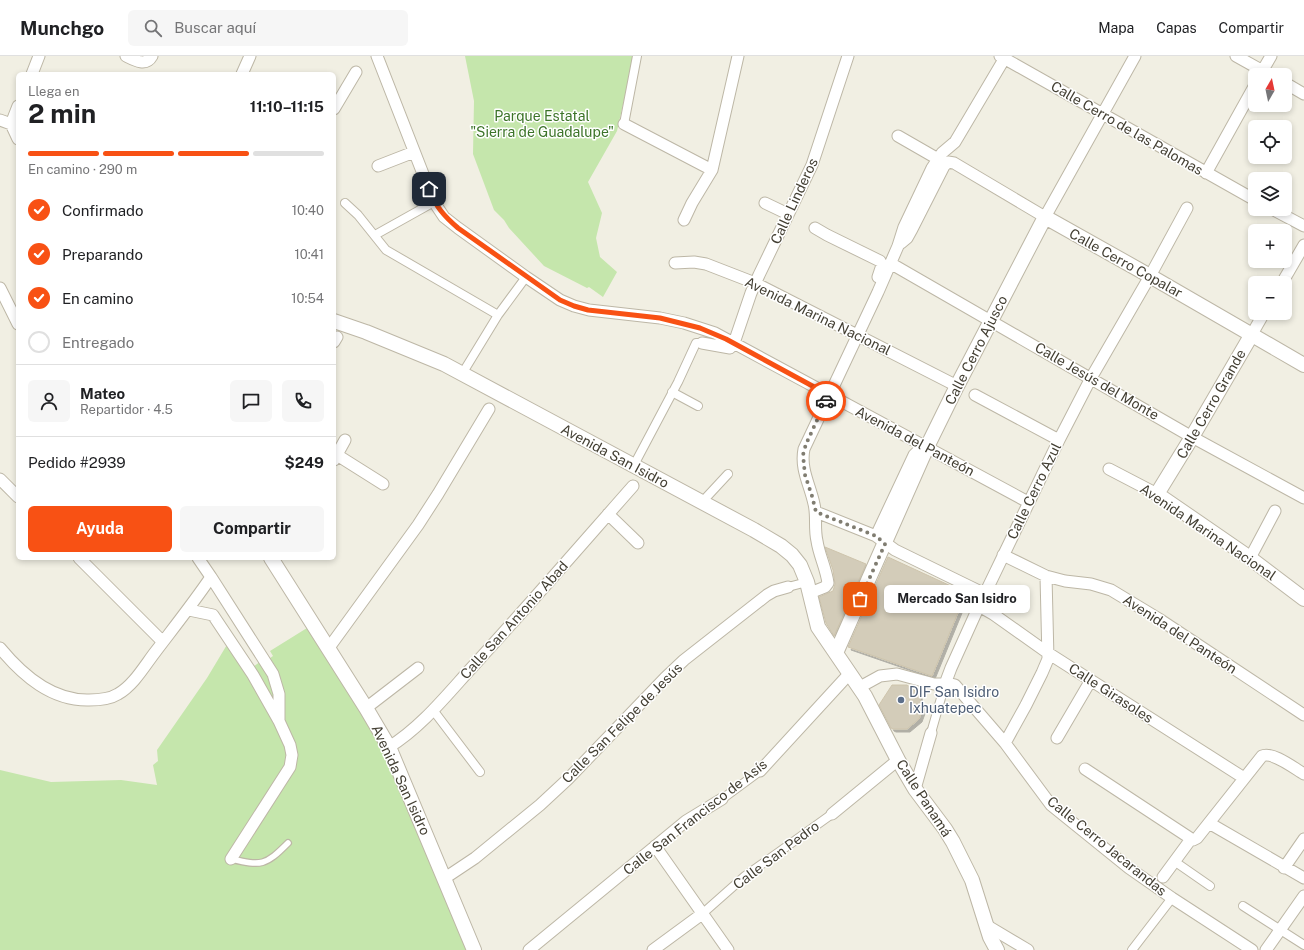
<!DOCTYPE html>
<html lang="es">
<meta charset="utf-8">
<style>
body{margin:0;font-family:"Public Sans",sans-serif;background:#f6f6f6;color:#202124;height:100vh;display:flex;flex-direction:column;font-size:15px;white-space:nowrap}
*{box-sizing:border-box;margin:0}
p{font-size:13px;color:#757577}
.icon{flex:none;width:22px;height:22px;fill:none;stroke:currentColor;stroke-width:2;stroke-linecap:round;stroke-linejoin:round}
.map{position:relative;flex:1;overflow:hidden}
.details{position:absolute;left:16px;top:16px;width:320px;height:488px;display:flex;flex-direction:column;background:#fff;border-radius:6px;box-shadow:0 2px 6px #0003}
.details>*{flex:none}
.needle{width:26px;rotate:9deg}
.buttons{position:absolute;left:1248px;top:12px;display:grid;gap:8px}
.buttons a{display:grid;place-items:center;width:44px;height:44px;border-radius:6px;background:#fff;box-shadow:0 2px 6px #0003;font-size:20px}
.pin{position:absolute;display:grid;place-items:center;width:34px;height:34px;color:#fff;margin:-17px;border-radius:8px;box-shadow:0 2px 6px #0006}
.courier{position:absolute;display:grid;place-items:center;width:40px;height:40px;margin:-20px;border:3px solid #f85114;border-radius:50%;background:#fff;color:#222;box-shadow:0 1px 5px #0007}
.bubble{position:absolute;height:28px;border-radius:6px;background:#fff;box-shadow:0 2px 6px #0003;font-size:13px;font-weight:700;line-height:28px;text-align:center}
.head em{font-style:normal;font-weight:700}
.head div{display:flex;flex-direction:column-reverse}
.head{display:flex;align-items:center;justify-content:space-between;height:68px;padding:0 12px}
h1{font-size:26px;font-weight:700;line-height:30px}
.bar{display:grid;grid-template-columns:repeat(4,1fr);gap:6px 4px;align-content:center;height:48px;padding:0 12px}
.bar i{height:5px;border-radius:3px;background:#e0e0e0}
.bar .on{background:#f85114}
.bar p{grid-column:span 4}
.line{display:flex;align-items:center;gap:10px;padding:0 12px;border-top:1px solid #e0e0e0}
.line div{flex:1}
.round{display:grid;place-items:center;flex:none;width:42px;height:42px;border-radius:6px;background:#f6f6f6}
ol{padding:0 12px;list-style:none}
li{display:flex;align-items:center;gap:12px;height:44px}
li p{margin-inline-start:auto}
li .icon{padding:4px;border-radius:50%;background:#f85114;color:#fff;stroke-width:4}
li:last-child{color:#757577}
li i{width:22px;height:22px;border:2px solid #e0e0e0;border-radius:50%}
.primary-button{display:flex;gap:8px;margin-top:auto;padding:8px 12px}
.primary-button a{flex:1;height:46px;border-radius:6px;background:#f85114;color:#fff;font-size:16px;font-weight:700;line-height:46px;text-align:center}
.primary-button a+a{background:#f6f6f6;color:#202124}
header{display:flex;align-items:center;gap:24px;box-sizing:border-box;height:56px;padding:0 20px;background:#fff;border-bottom:1px solid #e0e0e0}
header strong{font-size:19px}
nav{display:flex;gap:22px;margin-inline-start:auto;font-size:14px}
.search{width:280px;height:36px;background:#f6f6f6;display:flex;align-items:center;gap:10px;box-sizing:border-box;padding:0 14px;border-radius:6px;color:#757577;font-size:15px}
.map>svg:first-child{display:block}
</style>
<header>
<strong>Munchgo</strong>
<div class="search"><svg class="icon" aria-label="search" viewBox="0 0 24 24"><circle cx="10" cy="10" r="6"/><path d="M15 15l6 6"/></svg>Buscar aquí</div>
<nav><a>Mapa</a><a>Capas</a><a>Compartir</a></nav>
</header>
<div class="map">
<svg width="1304" height="894" viewBox="0 0 1304 894">
<defs>
<filter id="shadow"><feDropShadow dx="3" dy="3" stdDeviation="0" flood-color="#0004"/></filter>
</defs>
<rect width="100%" height="100%" fill="#f1efe3"/>
<path fill="#c5e6ac" d="M465,0h169l-17,75 -29,51 14,31 -6,25 4,19 17,15 -14,25 -14,-10 -2,1 -43,-22 -35,-38 -5,-8 -10,-10 -21,-56 1,-53z
M307,572l76,120 83,202h-466v-180l51,12 70,-2 36,5 -4,-20 5,-4 -1,-11 50,-72 21,-35 25,24 8,-6 2,2 10,-7 -3,-5z"/>
<path fill="#d3ccb9" stroke="#cec4ac" filter="url(#shadow)" d="M825,491l41,17 -32,72 -8,-13 -7,-26 14,-6 2,-7 -2,-14z
M888,501l78,36 -34,83 -84,-29z
M892,629h15l11,8 5,15 -4,11 -12,10h-14l-2,-1 -12,-23z"/>
<g fill="none" stroke-linecap="round" stroke-linejoin="round">
<defs>
<path id="service" d="M231,803c31,7 34,7 57,-16"/>
<path id="pedestrian" d="M624,68l13,-68
M345,147l13,12 28,35 112,65
M375,179l59,-33
M462,318l36,-59 28,-38
M672,336l26,14
M634,409l44,-83 18,-39h6
M702,446l26,-28
M788,531l19,-5
M433,654l47,62
M931,677l14,-49
M722,743l38,-28
M1174,805l36,25
M1243,850l61,39
M702,858l43,-38 34,-24 53,-38
M1132,894l40,-52"/>
<path id="minor" d="M126,0c8,4 20,11 26,0
M377,0l57,146 10,15 14,11 68,49 34,23 14,6 15,4 71,8 24,5 31,10 313,169
M1000,0l255,144
M1236,0l34,19
M32,18l7,-18
M242,18l8,-18
M1260,19l11,-19
M1285,27l19,11
M334,53l22,-37
M0,64l11,4 7,15
M11,68l7,-18
M624,68l88,46
M898,80l40,23
M378,110l36,-14
M1206,117l49,-88
M765,147l23,11
M1272,153l32,17
M684,164l8,-17 20,-33 26,-114
M815,172l12,7 53,26 2,4 -4,12
M901,187l6,-5 5,-9 32,-63 4,-4 6,1 91,54 90,-161
M675,207l19,-1 12,2 49,19 202,103
M890,207l302,174 112,61
M1282,227l22,-38
M0,232l18,36
M1252,278l12,-21
M334,286l3,-5
M702,287l28,5 4,-5 17,-50 8,-18 53,-110 36,-109
M975,339l84,45
M337,399l46,29
M334,404l11,-20
M1109,413l48,25
M0,423l18,18
M816,456l60,24 19,14 90,44
M608,458l30,29
M876,480l38,-81 5,-5 8,-3
M1003,499l43,21 19,5 26,3 20,6 48,29 145,96
M79,502l84,84
M198,502l13,19 62,97 6,20v27
M1250,502l25,-47
M810,537l15,-6 3,-4c-2,-15 -9,-28 -11,-42 -3,-13 0,-25 -3,-37 -4,-19 -14,-35 -10,-55l74,-157 20,-46 6,-19 28,-59 10,-15 13,-11 51,-86
M979,550l14,8 55,39 196,125
M189,554l24,5 40,60 26,46 11,24 2,10 -2,12 -59,92
M0,592c23,28 52,53 89,52 9,0 21,-1 29,-6 16,-9 27,-29 38,-43 19,-25 38,-49 55,-74
M328,593l90,-124 20,-31 51,-85
M945,628l6,-16 28,-62 80,-166 32,-62 59,-102 37,-68
M860,631l20,-11 17,-2 37,10h17l4,1 50,58 46,62 78,63 43,30 80,52
M366,652l52,-40
M1057,682l34,-58
M1005,687l21,-38 16,-32 6,-14 -2,-83
M389,691c34,-21 60,-55 87,-84 53,-58 105,-118 157,-177
M1085,713l108,71 4,-2 65,-82c10,-5 32,12 42,18
M760,715l90,-98
M915,733l16,-56
M832,758l66,-54
M1209,767l95,55
M655,790l73,104
M1284,812l20,-29
M1163,821l28,-38
M445,822l30,-20 65,-53 28,-26 97,-101 19,-18 83,-65 7,-4 14,-4
M986,869l42,25
M529,894l157,-129 36,-22
M653,894l49,-36
M1266,894l38,-54"/>
<path id="tertiary" d="M334,265l32,11 78,32 310,166 27,16 11,9 8,10 7,17 11,45 47,69 33,64 17,29 30,40 8,13 19,38 18,57 7,13
M1252,278l-60,103 -35,57 93,64 54,41
M271,502l95,150 23,39 85,203
M836,597l91,-206 30,-61 88,-169 105,59 154,89"/>
</defs>
<use href="#service" stroke="#bdb7a6" stroke-width="8"/>
<use href="#pedestrian" stroke="#bdb7a6" stroke-width="10"/>
<use href="#minor" stroke="#bdb7a6" stroke-width="13"/>
<use href="#tertiary" stroke="#bdb7a6" stroke-width="16"/>
<use href="#service" stroke="#fff" stroke-width="5.5"/>
<use href="#pedestrian" stroke="#fff" stroke-width="8"/>
<use href="#minor" stroke="#fff" stroke-width="11"/>
<use href="#tertiary" stroke="#fff" stroke-width="14"/>
</g>
<g fill="none" stroke-linecap="round" stroke-linejoin="round">
<path stroke="#807d71" stroke-width="4" stroke-dasharray="0 7.2" d="M826,345l-20,43 -3,11 2,20 7,21 4,16 60,24 9,8 -25,55"/>
<path stroke="#f85114" stroke-width="5" d="M429,133c7,18 15,27 29,39l102,72 14,6 14,4 72,8 40,10 26,11 103,56 -3,6"/>
</g>
<circle fill="#5c6f8a" stroke="#fff" stroke-width="1.5" cx="901" cy="644" r="4"/>
<g text-anchor="middle" stroke-width="3" stroke-linejoin="round" paint-order="stroke">
<g font-size="14" fill="#3c7428" stroke="#fff">
<text x="542" y="65">Parque Estatal<tspan x="542" dy="16">"Sierra de Guadalupe"</tspan></text>
</g>
<g font-size="14" fill="#433f33" stroke="#fff">
<text transform="translate(1127 72) rotate(30)" y="5">Calle Cerro de las Palomas</text>
<text transform="translate(794 145) rotate(-65)" y="5">Calle Linderos</text>
<text transform="translate(1126 207) rotate(29)" y="5">Calle Cerro Copalar</text>
<text transform="translate(818 260) rotate(26)" y="5">Avenida Marina Nacional</text>
<text transform="translate(976 294) rotate(-63)" y="5">Calle Cerro Ajusco</text>
<text transform="translate(1097 325) rotate(30)" y="5">Calle Jesús del Monte</text>
<text transform="translate(1211 348) rotate(-60)" y="5">Calle Cerro Grande</text>
<text transform="translate(915 385) rotate(28)" y="5">Avenida del Panteón</text>
<text transform="translate(615 400) rotate(28)" y="5">Avenida San Isidro</text>
<text transform="translate(1034 435) rotate(-64)" y="5">Calle Cerro Azul</text>
<text transform="translate(1208 476) rotate(34)" y="5">Avenida Marina Nacional</text>
<text transform="translate(514 564) rotate(-48)" y="5">Calle San Antonio Abad</text>
<text transform="translate(1180 578) rotate(33)" y="5">Avenida del Panteón</text>
<text transform="translate(1111 637) rotate(33)" y="5">Calle Girasoles</text>
<text transform="translate(622 667) rotate(-45)" y="5">Calle San Felipe de Jesús</text>
<text transform="translate(401 724) rotate(65)" y="5">Avenida San Isidro</text>
<text transform="translate(924 742) rotate(57)" y="5">Calle Panamá</text>
<text transform="translate(695 761) rotate(-38)" y="5">Calle San Francisco de Asís</text>
<text transform="translate(1107 790) rotate(39)" y="5">Calle Cerro Jacarandas</text>
<text transform="translate(776 799) rotate(-37)" y="5">Calle San Pedro</text>
</g>
<g font-size="14" fill="#4e5e75" stroke="#fff" text-anchor="start">
<text x="909" y="641">DIF San Isidro<tspan x="909" dy="16">Ixhuatepec</tspan></text>
</g>
</g>
</svg>
<div class="buttons">
<a><svg class="needle" viewBox="-14 -14 28 28"><path d="M0-13l5 13h-10z" fill="#e53935"/><path d="M0 13l5-13h-10z" fill="#757577"/></svg></a>
<a><svg class="icon" aria-label="locate" viewBox="0 0 24 24"><circle cx="12" cy="12" r="6"/><path d="M12 2v4M12 18v4M2 12h4M18 12h4"/></svg></a>
<a><svg class="icon" aria-label="layers" viewBox="0 0 24 24"><path d="M12 4l9 5-9 5-9-5zM3 14l9 5 9-5"/></svg></a>
<a>+</a>
<a>−</a>
</div>
<div class="pin" style="left:860px;top:543px;background:#ea580c"><svg class="icon" aria-label="bag" viewBox="0 0 24 24"><path d="M5 8h14l-1 12H6zM9 8a3 3 0 0 1 6 0"/></svg></div>
<div class="pin" style="left:429px;top:133px;background:#1f2937"><svg class="icon" aria-label="home" viewBox="0 0 24 24"><path d="M3 11l9-7 9 7M6 9v11h12V9"/></svg></div>
<div class="courier" style="left:826px;top:345px"><svg class="icon" aria-label="car" viewBox="0 0 24 24"><path d="M5 17H2v-5l4-1 3-4h7l3 4 3 1v5h-3M9 17h6M6 11h13"/><circle cx="7" cy="17" r="2"/><circle cx="17" cy="17" r="2"/></svg></div>
<div class="bubble" style="left:884px;top:529px;width:146px">Mercado San Isidro</div>
<section class="details">
<div class="head"><div><h1>2 min</h1><p>Llega en</p></div><em>11:10–11:15</em></div>
<div class="bar"><i class="on"></i><i class="on"></i><i class="on"></i><i></i><p>En camino · 290 m</p></div>
<ol>
<li><svg class="icon" aria-label="check" viewBox="0 0 24 24"><path d="M5 12l5 5 9-10"/></svg>Confirmado<p>10:40</p></li>
<li><svg class="icon" aria-label="check" viewBox="0 0 24 24"><path d="M5 12l5 5 9-10"/></svg>Preparando<p>10:41</p></li>
<li><svg class="icon" aria-label="check" viewBox="0 0 24 24"><path d="M5 12l5 5 9-10"/></svg>En camino<p>10:54</p></li>
<li><i></i>Entregado</li>
</ol>
<div class="line" style="height:72px"><a class="round"><svg class="icon" aria-label="person" viewBox="0 0 24 24"><circle cx="12" cy="8" r="4"/><path d="M4 21q1-7 8-7t8 7"/></svg></a><div><b>Mateo</b><p>Repartidor · 4.5</p></div><a class="round"><svg class="icon" aria-label="chat" viewBox="0 0 24 24"><path d="M4 5h16v11H9l-5 4z"/></svg></a><a class="round"><svg class="icon" aria-label="phone" viewBox="0 0 24 24"><path d="M5 4h4l2 5-3 2q2 4 5 5l2-3 5 2v4C11 20 4 13 5 4z"/></svg></a></div>
<div class="line" style="height:52px"><div>Pedido #2939</div><b>$249</b></div>
<div class="primary-button"><a>Ayuda</a><a>Compartir</a></div>
</section>
</div>
